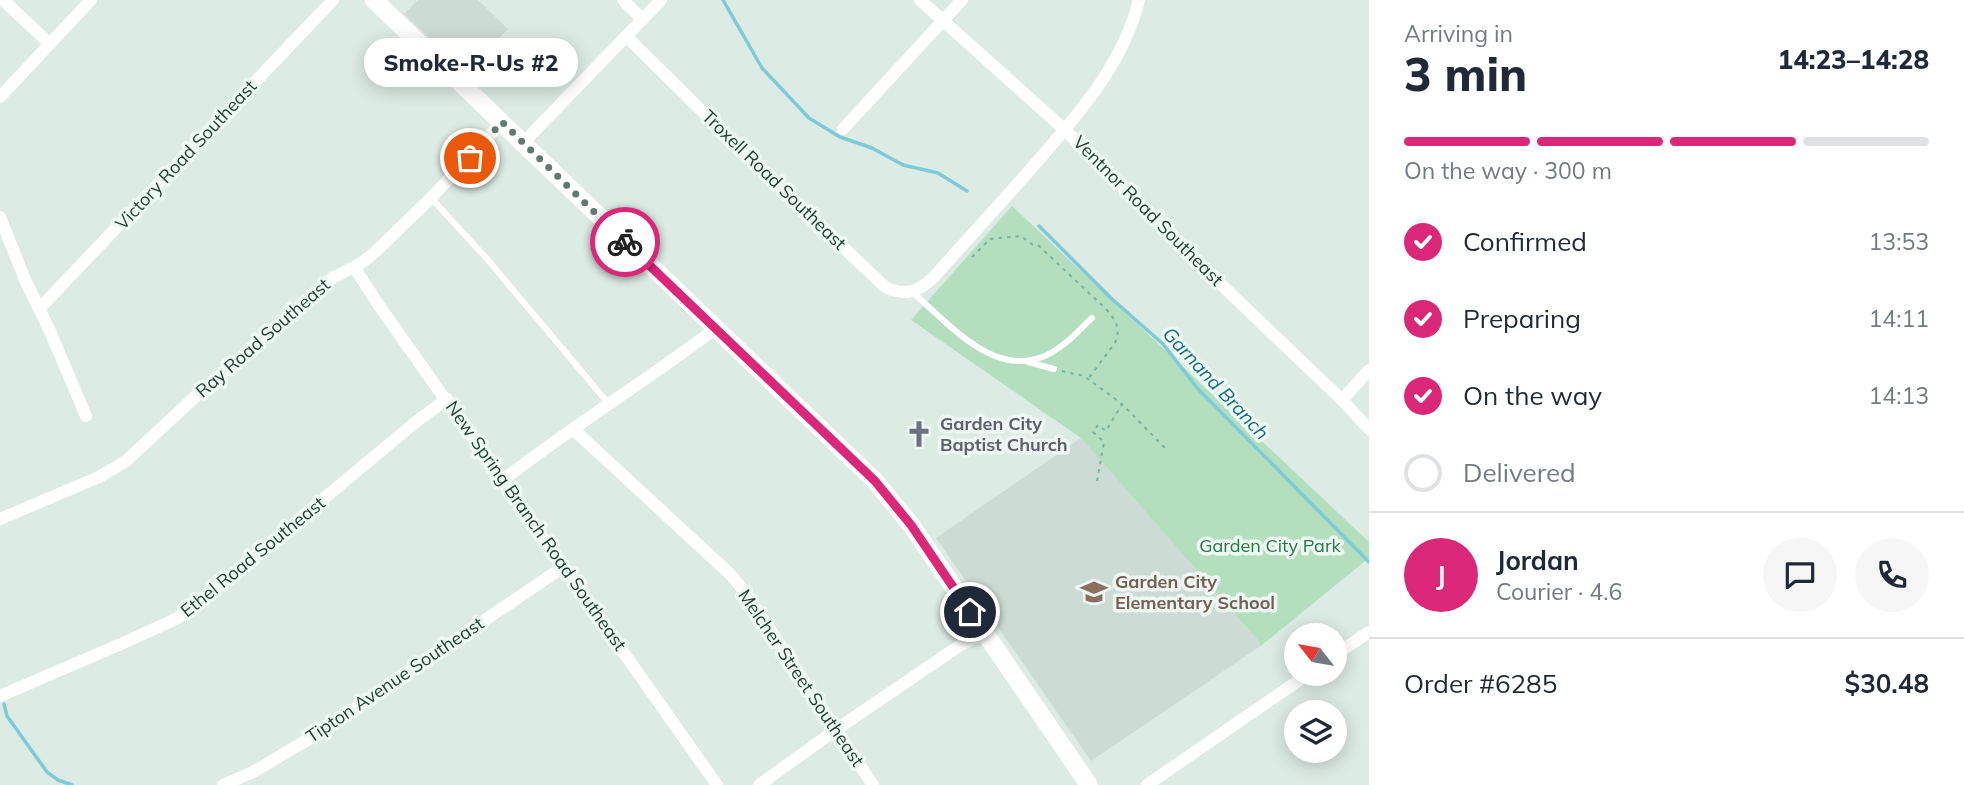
<!DOCTYPE html>
<meta charset="utf-8">
<style>
body{margin:0;font-family:Mulish,sans-serif;background:#f6f6f7;color:#1f2937;height:100vh;display:flex;flex-direction:column;font-size:26px;white-space:nowrap}
*{box-sizing:border-box;margin:0}
p{font-size:23px;color:#747a83}
.icon{flex:none;width:38px;height:38px;fill:none;stroke:currentColor;stroke-width:2;stroke-linecap:round;stroke-linejoin:round}
.map{position:relative;flex:1;overflow:hidden}
.sheet{display:flex;flex-direction:column;background:#fff;width:595px}
.sheet>*{flex:none}
.needle{width:46px;rotate:301deg}
.tools{position:absolute;left:1284px;top:623px;display:grid;gap:14px}
.tools a{display:grid;place-items:center;width:63px;height:63px;border-radius:50%;background:#fff;box-shadow:0 4px 18px #0003;font-size:35px}
.pin{position:absolute;display:grid;place-items:center;width:60px;height:60px;color:#fff;margin:-30px;border:4px solid #fff;border-radius:50%;box-shadow:0 2px 7px #0007}
.courier{position:absolute;display:grid;place-items:center;width:70px;height:70px;margin:-35px;border:5px solid #db2777;border-radius:50%;background:#fff;color:#222;box-shadow:0 2px 9px #0007}
.bubble{position:absolute;height:49px;border-radius:24px;background:#fff;box-shadow:0 4px 18px #0003;font-size:23px;font-weight:800;line-height:49px;text-align:center}
.overview em{font-style:normal;font-weight:800}
.overview div{display:flex;flex-direction:column-reverse}
.overview{display:flex;align-items:center;justify-content:space-between;height:119px;padding:0 35px}
h1{font-size:46px;font-weight:800;line-height:52px}
.bar{display:grid;grid-template-columns:repeat(4,1fr);gap:10px 7px;align-content:center;height:84px;padding:0 35px}
.bar i{height:9px;border-radius:5px;background:#e0e1e3}
.bar .on{background:#db2777}
.bar p{grid-column:span 4}
.line{display:flex;align-items:center;gap:18px;padding:0 35px;border-top:2px solid #e0e1e3}
.line div{flex:1}
.round{display:grid;place-items:center;flex:none;width:74px;height:74px;border-radius:37px;background:#f6f6f7}
ol{padding:0 35px;list-style:none}
li{display:flex;align-items:center;gap:21px;height:77px}
li p{margin-inline-start:auto}
li .icon{padding:7px;border-radius:50%;background:#db2777;color:#fff;stroke-width:4}
li:last-child{color:#747a83}
li i{width:38px;height:38px;border:4px solid #e0e1e3;border-radius:50%}
main{display:flex;flex:1;min-height:0}
.map>svg:first-child{display:block}
</style>
<main>
<div class="map">
<svg width="1369" height="785" viewBox="0 0 1369 785">
<rect width="100%" height="100%" fill="#ddebe5"/>
<path fill="#ccdbd4" d="M418,0h60l30,29 -42,43 -62,-58z
M1081,438l181,207 -171,116 -155,-223z"/>
<path fill="#b3dfbf" d="M1012,206l357,336v16l-107,87 -181,-207 -170,-118z"/>
<g fill="none" stroke-linecap="round" stroke-linejoin="round">
<path stroke="#7ecbd7" stroke-width="3.5" d="M723,0l39,68 47,50 31,19 32,11 31,17 35,8 29,18
M1039,226l73,73 51,45 35,45 171,173
M4,704l3,12 40,56 11,8 14,5"/>
<path stroke="#7ab2a0" stroke-width="2" stroke-dasharray="3.5 5" stroke-linecap="butt" d="M972,257l18,-18 31,-3 12,9 6,1 67,63c10,11 15,20 9,34l-27,36
M1062,371l22,5 38,28 43,44
M1097,481l7,-39 -11,-10 5,-7 8,6 16,-27"/>
<path stroke="#fff" stroke-width="6" d="M431,198l57,62 120,143
M912,292c42,36 93,100 152,52 10,-7 19,-18 28,-26
M1028,362l26,7"/>
<path stroke="#fff" stroke-width="12" d="M3,0l47,44
M623,0l19,19
M920,0l145,130 141,140 136,130 27,29
M626,36l109,108 150,143c18,9 31,6 47,-8 30,-33 60,-67 90,-100 46,-53 100,-109 117,-179
M0,97l91,-97
M843,129l119,-129
M523,143l138,-143
M0,217l26,65 23,47 37,87
M354,267l24,37 339,481
M39,309l294,-309
M1342,400l27,-30
M573,429l157,145 15,18 128,193
M503,480c68,-53 143,-99 212,-151
M0,519l99,-42 27,-16 71,-66 135,-117 28,-14 13,-10 58,-56 71,-76
M1335,655l34,-23
M0,696l121,-52 55,-25 16,-11 225,-187 30,-22
M223,785l30,-13 66,-39 244,-166
M759,785l78,-56 122,-83 26,-13
M1147,785l161,-111"/>
<path stroke="#fff" stroke-width="18" d="M374,0l501,481 36,44 178,260"/>
</g>
<g fill="none" stroke-linecap="round" stroke-linejoin="round">
<path stroke="#607971" stroke-width="7" stroke-dasharray="0 12.6" d="M470,158l32,-36 123,120"/>
<path stroke="#db2777" stroke-width="9" d="M625,242l250,239 36,44 59,87"/>
</g>
<defs>
<symbol id="church-bare" viewBox="-9 -9 18 18"><path d="M-1.2-6h2.4v3.5h3.3v2.4h-3.3V6h-2.4V-.1h-3.3v-2.4h3.3Z" fill="#6b7280" stroke="#eef8f3" stroke-width="2.5" paint-order="stroke"/></symbol>
<symbol id="school-bare" viewBox="-9 -9 18 18"><path d="M0-5L7-2L0 1L-7-2ZM-4 1L0 2.5L4 1V4Q0 6-4 4Z" fill="#8d6e63" stroke="#eef8f3" stroke-width="2.5" paint-order="stroke"/></symbol>
</defs>
<g fill-rule="evenodd">
<use href="#church-bare" x="900" y="415" width="38" height="38"/>
<use href="#school-bare" x="1075" y="573" width="38" height="38"/>
</g>
<g text-anchor="middle" stroke-width="7" stroke-linejoin="round" paint-order="stroke">
<g font-size="18" fill="#1d3c33" stroke="#eef8f3">
<text transform="translate(186 155) rotate(-47)" y="6">Victory Road Southeast</text>
<text transform="translate(774 180) rotate(44)" y="6">Troxell Road Southeast</text>
<text transform="translate(1148 211) rotate(45)" y="6">Ventnor Road Southeast</text>
<text transform="translate(263 338) rotate(-41)" y="6">Ray Road Southeast</text>
<text transform="translate(536 526) rotate(55)" y="6">New Spring Branch Road Southeast</text>
<text transform="translate(253 557) rotate(-39)" y="6">Ethel Road Southeast</text>
<text transform="translate(801 678) rotate(56)" y="6">Melcher Street Southeast</text>
<text transform="translate(395 680) rotate(-34)" y="6">Tipton Avenue Southeast</text>
</g>
<g font-size="18" font-weight="bold" fill="#5b616d" stroke="#eef8f3" text-anchor="start">
<text x="940" y="430">Garden City<tspan x="940" dy="21">Baptist Church</tspan></text>
</g>
<g font-size="18" fill="#247743" stroke="#eef8f3">
<text x="1270" y="552">Garden City Park</text>
</g>
<g font-size="18" font-weight="bold" fill="#785e54" stroke="#eef8f3" text-anchor="start">
<text x="1115" y="588">Garden City<tspan x="1115" dy="21">Elementary School</tspan></text>
</g>
<g font-size="19" font-style="italic" fill="#126d7e" stroke="#eef8f3">
<text transform="translate(1216 383) rotate(47)" y="7">Garnand Branch</text>
</g>
</g>
</svg>
<div class="tools">
<a><svg class="needle" viewBox="-14 -14 28 28"><path d="M0-13l5 13h-10z" fill="#e53935"/><path d="M0 13l5-13h-10z" fill="#747a83"/></svg></a>
<a><svg class="icon" aria-label="layers" viewBox="0 0 24 24"><path d="M12 4l9 5-9 5-9-5zM3 14l9 5 9-5"/></svg></a>
</div>
<div class="pin" style="left:470px;top:158px;background:#ea580c"><svg class="icon" aria-label="bag" viewBox="0 0 24 24"><path d="M5 8h14l-1 12H6zM9 8a3 3 0 0 1 6 0"/></svg></div>
<div class="pin" style="left:970px;top:612px;background:#1f2937"><svg class="icon" aria-label="home" viewBox="0 0 24 24"><path d="M3 11l9-7 9 7M6 9v11h12V9"/></svg></div>
<div class="courier" style="left:625px;top:242px"><svg class="icon" aria-label="bike" viewBox="0 0 24 24"><circle cx="6" cy="16" r="4"/><circle cx="18" cy="16" r="4"/><path d="M6 16l4-8h5l3 8M10 8l3 8H6M13 5h3"/></svg></div>
<div class="bubble" style="left:364px;top:38px;width:214px">Smoke-R-Us #2</div>
</div>
<section class="sheet">
<div class="overview"><div><h1>3 min</h1><p>Arriving in</p></div><em>14:23–14:28</em></div>
<div class="bar"><i class="on"></i><i class="on"></i><i class="on"></i><i></i><p>On the way · 300 m</p></div>
<ol>
<li><svg class="icon" aria-label="check" viewBox="0 0 24 24"><path d="M5 12l5 5 9-10"/></svg>Confirmed<p>13:53</p></li>
<li><svg class="icon" aria-label="check" viewBox="0 0 24 24"><path d="M5 12l5 5 9-10"/></svg>Preparing<p>14:11</p></li>
<li><svg class="icon" aria-label="check" viewBox="0 0 24 24"><path d="M5 12l5 5 9-10"/></svg>On the way<p>14:13</p></li>
<li><i></i>Delivered</li>
</ol>
<div class="line" style="height:126px"><b class="round" style="background:#db2777;color:#fff">J</b><div><b>Jordan</b><p>Courier · 4.6</p></div><a class="round"><svg class="icon" aria-label="chat" viewBox="0 0 24 24"><path d="M4 5h16v11H9l-5 4z"/></svg></a><a class="round"><svg class="icon" aria-label="phone" viewBox="0 0 24 24"><path d="M5 4h4l2 5-3 2q2 4 5 5l2-3 5 2v4C11 20 4 13 5 4z"/></svg></a></div>
<div class="line" style="height:91px"><div>Order #6285</div><b>$30.48</b></div>
</section>
</main>
